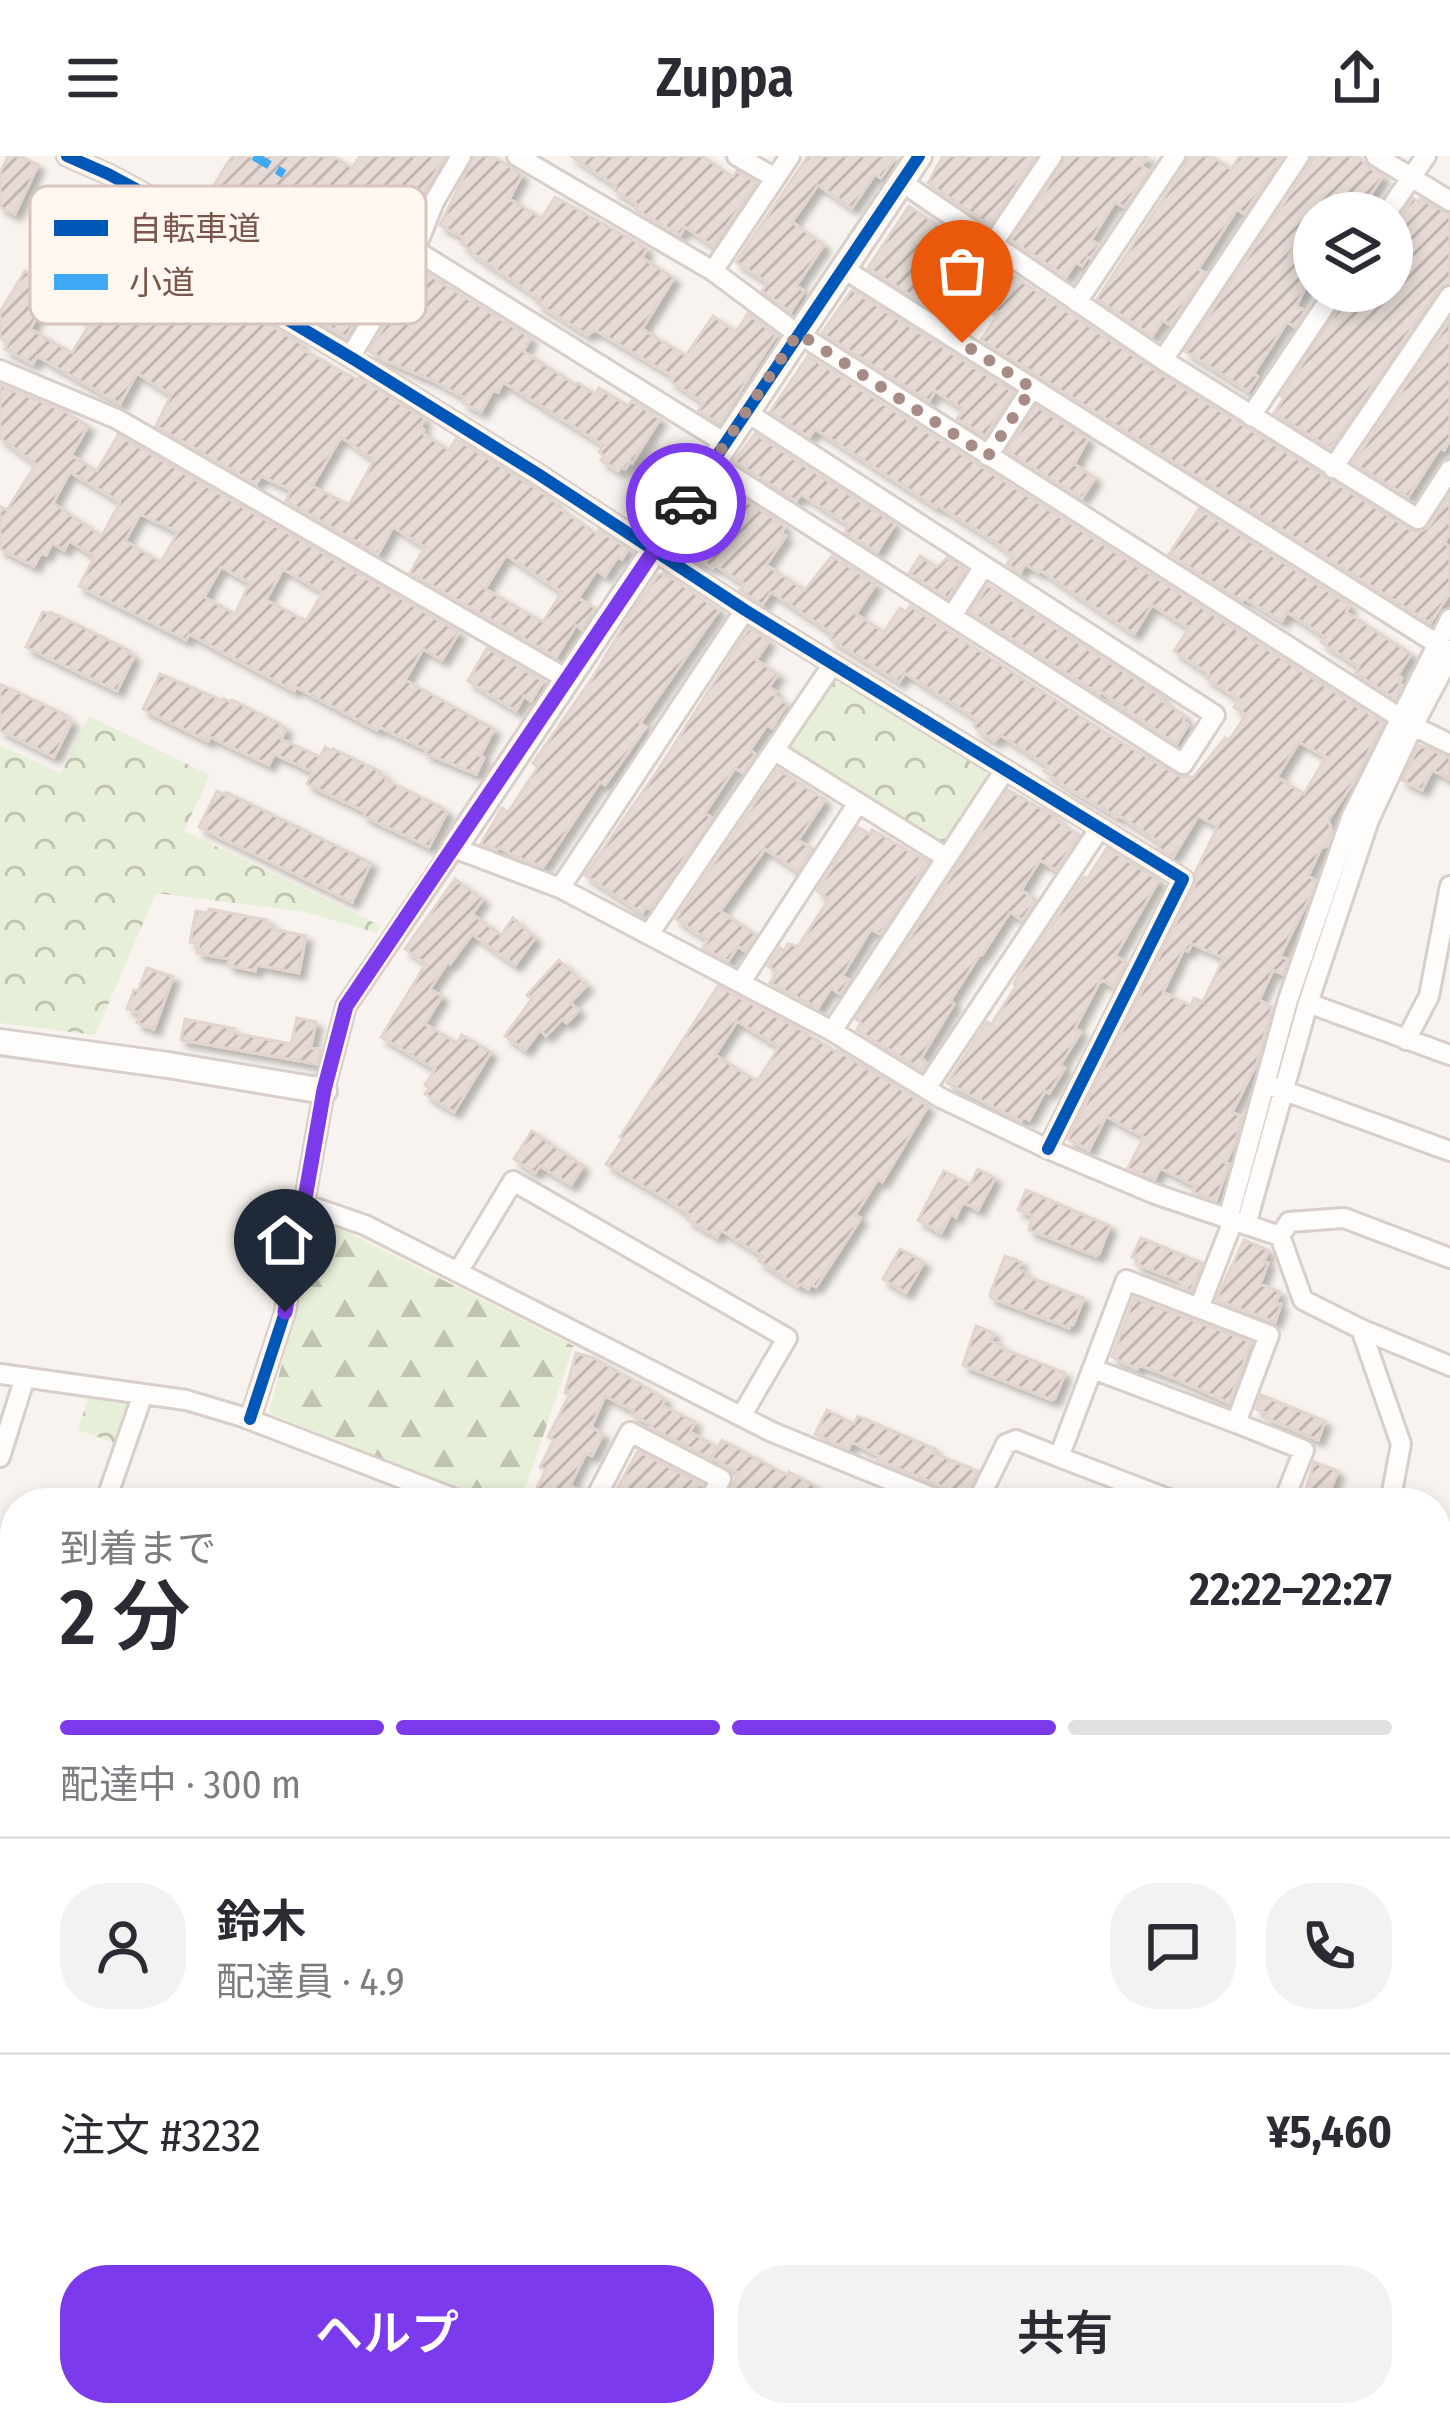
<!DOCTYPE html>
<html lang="ja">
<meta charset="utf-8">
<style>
body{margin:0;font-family:"Fira Sans Condensed","Noto Sans JP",sans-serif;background:#f2f2f3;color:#2b2b33;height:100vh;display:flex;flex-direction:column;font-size:45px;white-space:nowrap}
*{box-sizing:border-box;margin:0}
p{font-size:39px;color:#7c7c81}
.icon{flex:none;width:66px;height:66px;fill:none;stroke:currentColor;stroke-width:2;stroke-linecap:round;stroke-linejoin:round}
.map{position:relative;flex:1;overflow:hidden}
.side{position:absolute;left:0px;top:1332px;width:1452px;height:939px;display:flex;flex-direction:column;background:#fff;border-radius:48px 48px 0 0;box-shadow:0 6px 18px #0003}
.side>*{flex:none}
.tools{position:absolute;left:1293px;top:36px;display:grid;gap:24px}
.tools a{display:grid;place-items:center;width:120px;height:120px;border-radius:50%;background:#fff;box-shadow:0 6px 18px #0003;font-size:60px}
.pin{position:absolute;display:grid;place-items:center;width:102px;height:102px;color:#fff;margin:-123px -51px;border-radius:50% 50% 50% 0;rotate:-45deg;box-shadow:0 0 12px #0007}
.pin .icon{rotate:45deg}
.courier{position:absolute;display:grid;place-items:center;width:120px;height:120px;margin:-60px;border:9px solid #7c3aed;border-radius:50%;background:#fff;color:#222;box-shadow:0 3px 15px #0007}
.summary em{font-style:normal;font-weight:600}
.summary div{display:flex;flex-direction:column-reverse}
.summary{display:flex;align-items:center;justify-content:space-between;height:204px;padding:0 60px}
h1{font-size:78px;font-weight:600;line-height:90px}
.bar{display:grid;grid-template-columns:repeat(4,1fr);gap:18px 12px;align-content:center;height:144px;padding:0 60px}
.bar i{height:15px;border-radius:9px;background:#e1e1e2}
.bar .on{background:#7c3aed}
.bar p{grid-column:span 4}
.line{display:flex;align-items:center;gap:30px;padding:0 60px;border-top:3px solid #e1e1e2}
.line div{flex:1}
.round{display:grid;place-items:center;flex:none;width:126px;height:126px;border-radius:48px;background:#f2f2f3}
.button{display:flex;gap:24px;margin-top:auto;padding:24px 60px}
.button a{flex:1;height:138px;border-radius:48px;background:#7c3aed;color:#fff;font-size:48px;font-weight:600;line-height:138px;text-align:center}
.button a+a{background:#f2f2f3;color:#2b2b33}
header{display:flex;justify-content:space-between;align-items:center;height:156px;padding:0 60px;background:#fff;font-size:54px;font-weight:600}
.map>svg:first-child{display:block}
</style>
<header><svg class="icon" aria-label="menu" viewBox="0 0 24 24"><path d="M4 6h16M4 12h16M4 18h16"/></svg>Zuppa<svg class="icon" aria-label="share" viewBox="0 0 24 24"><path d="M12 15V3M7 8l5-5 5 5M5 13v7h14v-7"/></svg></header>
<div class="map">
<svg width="1450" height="2270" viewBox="0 0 1450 2270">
<defs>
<pattern id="forest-firs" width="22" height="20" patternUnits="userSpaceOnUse" patternTransform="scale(3)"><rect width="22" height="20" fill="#e8efd8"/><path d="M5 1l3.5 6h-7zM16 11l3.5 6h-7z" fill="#c1c4b1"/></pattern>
<pattern id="park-crowns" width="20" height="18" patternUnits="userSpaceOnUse" patternTransform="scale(3)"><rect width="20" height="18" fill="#e8efd8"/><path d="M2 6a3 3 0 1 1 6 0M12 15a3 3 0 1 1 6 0" fill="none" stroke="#c1c4b1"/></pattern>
<pattern id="building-hatch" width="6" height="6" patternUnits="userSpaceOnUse" patternTransform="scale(3)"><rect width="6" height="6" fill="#e5dad5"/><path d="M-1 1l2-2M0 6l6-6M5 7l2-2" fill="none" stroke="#bfb4af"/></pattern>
<filter id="shadow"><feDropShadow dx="6" dy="6" stdDeviation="3" flood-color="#0004"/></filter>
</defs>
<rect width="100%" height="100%" fill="#f8f3ee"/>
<path fill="#f4e8de" d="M1450,1767v503h-604l12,-14h579v-479z"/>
<path fill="url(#forest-firs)" d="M320,1062l254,128 -54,157h-27l-224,-90z"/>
<path fill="url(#park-crowns)" d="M842,526l142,87 4,11 -41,60 -9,3 -146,-91 -4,-10 40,-59z
M89,560l121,59 -26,56 197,95 -4,7 -72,-21 -149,-19 -61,142 -95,-12v-278l61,28z
M89,1239l34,3 8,11 -13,35 -40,-14z"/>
<path fill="url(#building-hatch)" stroke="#e2d5d0" stroke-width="3" fill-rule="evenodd" filter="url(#shadow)" d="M8,0h12l18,9 -23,49 -15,-7v-34z
M232,0h101l19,12 8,-12h85l-23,39 -19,49 -10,16 -14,-6 -2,5 -15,-8 -16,28 26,15 -26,43 -152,-89 6,-8 -12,-9 15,-21 -3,-2zM314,48l34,22 -18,31 -36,-21z
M474,0h19l29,19 -13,24 33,19 13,-21 92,51 -5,10 32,20 -32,51 41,25h4l26,-38 23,16 12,-18 28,21 -57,89 -21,-13 6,-8 -33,-22 -2,-7 -74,-44 -8,5 -50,-32 3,-4 -71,-48 1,-2 -9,-5 3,-6 -24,-13z
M571,0h131l31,21 4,-6 19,12 -43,63 -28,-19 -5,8 -45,-26 3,-4 -24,-15 2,-4z
M808,0h88l-15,22 -6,-4 -23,34 -34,-23 -26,37 32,23 -28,41 8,5 -14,21 -28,-21 6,-8 -32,-21z
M943,0h93l-47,69 -61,-42z
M1065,0h83l-7,10 8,5 -25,36 -9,-5 -24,38 8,5 -9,13 -2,-1 -6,9 -6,-4 -10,15 -55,-37 52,-76z
M1188,0h23l20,13 9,-13 42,1 -38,57 -7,-5 -39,60 7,4 -35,52 -7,-5 -11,16 -55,-37 89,-135z
M1312,0h46l10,11 15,9 -25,37h-44v8l-25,34 25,16 -18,35 9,5 -10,16 -8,-5 -31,48 -2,4 4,3 -10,14 -63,-40 125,-187z
M1413,42l5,4 2,-3 30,15v69l-11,5 -109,160 -56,-35 10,-15 -3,-2 69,-105h42v-66l6,-3z
M71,43l86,41 -2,14 7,7 140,83 -2,4 57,32 2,-2 66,41 -5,8 4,3 -2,3 27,17 7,-11 87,54 14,11 -1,2 41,28 2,-4 29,19 -6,10 -4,-3 -13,20 -8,-6 -19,28 17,10 -14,21 -5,-4 -20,32 -146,-84 15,-26 -32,-20 -15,27 -92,-53 5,-11 -30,-14 -5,8 -100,-58 15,-31 -34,-22 -17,31 -83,-48 -4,8 -28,-15 3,-6 -8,-5v-26l25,-41 13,7 -9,17 7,5 -3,6 8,4 -11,19 42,24 16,-26 -5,-3 16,-26 -68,-37 14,-24 6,3zM341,281l33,23 -25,45 -37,-19zM506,399l56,37 -19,30 -58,-33z
M909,50l247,165 255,159 8,2 10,-5 21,-32v38l-6,10 6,4v46l-20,30 -449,-283 18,-27 -47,-31 -18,28 -66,-42z
M419,113l112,69 -8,13 53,34 2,-2 17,11 4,-6 29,18 4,-5 28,18 -28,44 -2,-2 -5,8 -4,-2 -3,4 -17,-11 3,-4 -5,-4 4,-7 -100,-63 -5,10 -5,-2 -12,22 -18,-9 2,-5 -31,-17 -48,-20 -17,-10z
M852,134l161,102 -28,44 -28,-17 6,-10 -28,-18 -6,10 -107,-68z
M1450,164v120l-6,10 -4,-2 -32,49 -55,-34z
M808,200l575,367 -30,60 -25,37 4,11 -5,15 -6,2 -13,28 7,4 -6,19 -29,57 8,4 -5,14 -10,-4 -14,30 13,7 -15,56 -25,49 10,5 -7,27 -10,19 4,1 -13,36 -23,-8 3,-6 -36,-18 -5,11 -27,-11 16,-31 -38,-21 -17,34 -21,-11 127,-254v-12l23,-47 -20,-10 -25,41 -15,-9 3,-5 -43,-28 -1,2 -49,-29 -24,-17 4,-5 -40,-26 -8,-5 -5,6 -15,-9 -6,-6 4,-6 -73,-47 -6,9 -69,-43 3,-5 -62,-42 -9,13 -22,-15 4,-6 -29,-19 -2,3 -36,-19 30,-48 3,2 12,-18 63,41 -4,7 5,3 -20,29 39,25 27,-34 44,28 -20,30 28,18 16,-24 6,4 4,-6 204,132 67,39 8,-1 4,2 32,-40 4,2 17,-25 -12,-8 5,-8 -33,-21 3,-4 -35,-23 15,-23 -37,-23 -18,29 -94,-64 -2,2 -13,-8 -5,9 -13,-9 6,-8 -19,-15 -57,-36 -1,2 -121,-78 -6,8 -39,-25zM1299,586l27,15 -22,37 -27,-17zM1192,788l32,14 -21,44 -9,-4 -3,8 -28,-14 21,-43 4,2z
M0,229l66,27 22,14 -17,29 26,16 21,-36 341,197 -17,28 -19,-11 -18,31 89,49 -14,27 4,2 -8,16 -51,-21 2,-3 -48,-23 -2,3 -81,-43 -2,4 -105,-57 -3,6 -107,-54 16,-30 -26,-15 -5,9 -12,-7 -6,12 -5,-2 -7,13 -34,-17v-43l7,4 29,-46 -36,-26zM70,316l50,30 -18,34 -49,-33zM140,358l38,18 -17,30 -36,-21zM221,411l29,16 -15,31 -31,-17zM283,413l40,23 -17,29 -40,-21z
M1036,250l52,33 -14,25 21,14 -13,20 -75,-47z
M755,278l140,90 -18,28 -32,-20 4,-7 -48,-31 -5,7 -62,-40z
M1199,353l151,96 -4,7 65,42 -13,21 4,3 -3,5 3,2 -7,14 -40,-26 4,-6 -38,-25 4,-5 -38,-25 -5,9 -38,-23 -2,3 -73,-47z
M920,400l17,11 10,-9 18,12 -17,28 -39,-25z
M664,417l55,37 -79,113 6,4 -41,58 -5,-3 -57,85 -29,-11 -15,-9 -2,3 -16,-6 21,-36 6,4 30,-45 -5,-4 60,-86 36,-60 29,-42z
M988,429l175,112 -2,3 24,16 -2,5 5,4 -12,19 -76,-53 -1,3 -129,-82z
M43,456l6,2 1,-2 28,13 50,25 -1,2 7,4 -17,35 -91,-44z
M749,472l20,13 -13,19 22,14 -9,13 7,5 -2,3 13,9 -15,24 -5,-3 -17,25 5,4 -12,19 -8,-5 -30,45 7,5 -62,91 -4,-2 -4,6 -57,-38 73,-105z
M487,492l56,33 -12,20 -7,-5 -8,15 -48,-30z
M160,518l63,27 1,-2 7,3 1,-2 48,24 6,5 -5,10 39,18 5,-10 7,4 1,-2 48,23 -1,2 7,4 -1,2 53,26 8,6 -18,35 -65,-31 2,-4 -59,-28 6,-12 -39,-18 -5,11 -59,-28 -2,4 -65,-32z
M0,528l66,31 -2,3 8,3 -18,36 -54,-27z
M1419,589l31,12v22l-18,-9 -10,20 -20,-10z
M778,613l47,31 -27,40 14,9 -14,22 -33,-22 -45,62 36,24 -11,16 -7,-5 -10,15 -25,-13 5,-8 -32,-21z
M1008,634l50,28 -1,3 22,14 -23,35 -16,-10 -19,30 15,10 -14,20 -12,-8 -28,43 -2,-1 -30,47 4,3 -33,54 6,5 -5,7 -65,-40 4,-7 -5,-4z
M217,635l8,4 1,-3 145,71 -19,39 -153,-75z
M858,671l12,8 2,-5 56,32 -48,72 -9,-5 -29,47 7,4 -9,14 -9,-6 -13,20 -48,-25 7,-11 -9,-6 12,-18 4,3 4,-7 10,2 31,-47 -12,-8z
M1107,692l52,32 -44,76 11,6 -12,25 -11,-7 -4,3 -24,45 6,4 -21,33 5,3 -16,25 -4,-2 -16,29 -6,-3 -2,4 -74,-38 40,-61 4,3 25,-39 -2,-2 6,-12 64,-95 3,2z
M455,723l28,20 -11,15 29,21 12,-17 22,20 -20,27 -43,-31 -22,30 -2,-2 -18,27 12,7 -17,28 32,19 5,-8 29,17 -37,60 -29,-18 4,-6 -4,-3 10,-16 -54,-32 45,-73 -21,-15z
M209,753l58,11 -1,4 7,1 -1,4 34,7 -7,37 -42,-8 -2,6 -27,-6 1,-6 -32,-6 2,-9 -9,-2 6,-31 12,2z
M559,804l28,25 -17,18 9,7 -12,13 -5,-4 -16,17 -6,-6 -15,20 -20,-14 27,-37 -5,-4z
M147,812l26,9 -19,52 -17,-6 3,-10 -13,-4 7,-19 4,1z
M718,830l85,45 33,21 1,-2 91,56 -46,76 -4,-3 -23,36 6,3 -45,69 -5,-3 -3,5 -8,-5 -2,2 -39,-25 3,-5 -41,-26 -4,7 -30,-18 3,-4 -24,-16 -60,-35 17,-25 -3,-2zM737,865l42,26 -22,34 -42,-26z
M297,862l19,4 -5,24 -4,1 14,3 -4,14 -136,-24 4,-21 50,10 -1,4 57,11z
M532,975l51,35 -12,19 -31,-19 -5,7 -21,-14z
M978,1013l17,9 -17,32 -15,-8 -7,15 -5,-3 -10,19 -23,-13 26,-49 26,14z
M1026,1034l84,36 -11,28 -3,2 -67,-26 3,-15 -14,-5z
M1141,1082l61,25 -11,28 -11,-5 2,-3 -9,-5 -37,-14 1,-5 -5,-2z
M1244,1084l24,10 -4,12 4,1 -8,21 20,8 -4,10 5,2 -6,18 -59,-22z
M900,1093l24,13 -18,31 -23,-14z
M1005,1100l16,6 -3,7 9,4 -1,3 58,22 -11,27 -3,-1 -1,4 -78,-30 -1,-4z
M1134,1142l117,44 -22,61 -55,-25 -35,-13 -2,4 -25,-12z
M976,1170l18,7 -3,8 11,4 -1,3 64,25 -10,25 -2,-2 -1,4 -89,-35z
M576,1197l18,5 48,27 23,14 -3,6 33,17 -5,10 28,15 -7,12 -61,-32 2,-2 -20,-10 2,-4 -29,-15 -14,31 12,7 -11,22 -6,-3 -16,32 13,7 -3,11h-51l17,-33 -6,-3 14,-27 -6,-3 22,-43 -5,-1z
M1261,1239l64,26 -7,19 -52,-22 2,-4 -12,-5z
M827,1254l27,14 4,-8 77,33 -2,4 45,18 -15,29 -12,-10 -74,-30 2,-4 -27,-14 -4,7 -33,-15z
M722,1284l65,35 2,-3 35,19 -7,12h-93l15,-30 -27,-15z
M638,1295l61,32 -14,20h-76z
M1314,1306l24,9 -13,32h-23z"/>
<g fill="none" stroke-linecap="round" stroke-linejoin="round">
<defs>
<path id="minor" d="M67,0l41,18 69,37 -8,38 186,111 183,114 207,136 438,269 -135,270
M517,0l196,115 75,56 625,399 37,18
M737,0l38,22
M1376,0l74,45
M903,27l260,177 255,159 32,-49
M1387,57l39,-57
M992,89l60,-89
M415,94l310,193
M844,113l606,383
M713,115l77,-115
M1077,146l98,-146
M350,201l65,-107 19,-48 27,-46
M1163,204l136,-204
M0,214l117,49 450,260
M1251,260l84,-125
M988,300l44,-68
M712,307l471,301 32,-49 -469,-303
M1333,312l117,-172
M952,460l32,-50
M775,595l172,107
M560,732l185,-278
M649,778l184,-270
M741,826l117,-179
M1308,847l142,52
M832,875l173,-261
M1406,884l23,-44 21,-110
M927,931l173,-259
M1274,931l176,64
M304,1048l61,21 407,207 174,71
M1228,1063l60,-219 63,-182 99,-199
M1246,1069l62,-222 61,-183 44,-94 37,-70
M1280,1080l23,64 58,29 40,115 -11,59
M458,1116l55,-91 274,157 -45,77
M1199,1152l34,-87
M1361,1173l89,37
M1093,1213l143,54
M0,1218l186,26 57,17 223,86
M250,1263l35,-107 39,-221 22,-85 108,-158 106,40 272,143 109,67 107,51 107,45 125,42 9,-14 55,-4 106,40
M0,1301l25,-80
M105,1347l38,-109
M593,1347l37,-71 91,47 -13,24
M977,1347l29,-59 10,-4 43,17
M1179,1347l-120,-46 67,-177 143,55 -33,88 68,27 -21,53
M1437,1452l13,5
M1437,1539l9,10 4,-3
M0,1547l15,3
M0,1640l15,3
M0,1938l15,-61
M0,2229l15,-45
M200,2256l48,10 183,-10
M524,2256l25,14
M145,2270v-14
M506,2270l7,-14
M648,2270l8,-14"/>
<path id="tertiary" d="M454,692l465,-692
M0,886l168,23 156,26
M1437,1757l13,-11
M1437,2060l13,6
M826,2270l11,-14"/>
</defs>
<use href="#minor" stroke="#d8ceca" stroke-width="24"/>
<use href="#tertiary" stroke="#d8ceca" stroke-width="30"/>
<use href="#minor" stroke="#fefdfc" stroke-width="18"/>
<use href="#tertiary" stroke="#fefdfc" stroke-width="24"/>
<path stroke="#3fa9f5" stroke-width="9" stroke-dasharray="18 9" stroke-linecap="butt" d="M254,0l30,18"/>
<defs>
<path id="cycleway" d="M67,0l41,18 69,37 -8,38 186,111 183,114 207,136 438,269 -135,270
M250,1263l35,-107 39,-221 22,-85 573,-850"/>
</defs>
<use href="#cycleway" stroke="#fff7f0" stroke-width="20"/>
<use href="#cycleway" stroke="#0057b8" stroke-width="12"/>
</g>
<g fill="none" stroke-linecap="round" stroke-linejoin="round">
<path stroke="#a68c84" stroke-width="12" stroke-dasharray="0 21.6" d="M686,347l112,-170 190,123 44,-68 -70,-45"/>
<path stroke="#7c3aed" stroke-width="15" d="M285,1156l39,-222 22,-84 340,-503"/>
</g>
<rect x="30" y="30" width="396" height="138" rx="18" fill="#fff7f0" stroke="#d7c6be" stroke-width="3"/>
<rect x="54" y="64" width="54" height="16" fill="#0057b8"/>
<rect x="54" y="118" width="54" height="16" fill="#3fa9f5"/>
<g font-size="33" fill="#7a554b">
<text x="129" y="84">自転車道</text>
<text x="129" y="138">小道</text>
</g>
</svg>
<div class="tools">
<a><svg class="icon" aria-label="layers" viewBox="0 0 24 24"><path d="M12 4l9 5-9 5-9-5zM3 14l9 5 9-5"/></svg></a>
</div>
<div class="pin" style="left:962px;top:187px;background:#ea580c"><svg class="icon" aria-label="bag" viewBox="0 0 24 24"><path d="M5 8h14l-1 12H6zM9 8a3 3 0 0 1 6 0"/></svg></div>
<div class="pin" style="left:285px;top:1156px;background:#1f2937"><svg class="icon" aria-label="home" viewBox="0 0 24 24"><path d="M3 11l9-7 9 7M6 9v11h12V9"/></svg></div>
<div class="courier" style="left:686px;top:347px"><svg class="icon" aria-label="car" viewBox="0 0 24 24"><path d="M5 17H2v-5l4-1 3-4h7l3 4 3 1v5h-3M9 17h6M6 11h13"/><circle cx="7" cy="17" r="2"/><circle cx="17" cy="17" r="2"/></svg></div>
<section class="side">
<div class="summary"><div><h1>2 分</h1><p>到着まで</p></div><em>22:22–22:27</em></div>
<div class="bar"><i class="on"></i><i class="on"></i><i class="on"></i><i></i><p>配達中 · 300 m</p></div>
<div class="line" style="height:216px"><a class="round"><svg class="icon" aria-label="person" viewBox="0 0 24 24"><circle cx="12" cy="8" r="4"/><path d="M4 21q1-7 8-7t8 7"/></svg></a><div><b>鈴木</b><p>配達員 · 4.9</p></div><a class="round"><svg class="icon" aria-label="chat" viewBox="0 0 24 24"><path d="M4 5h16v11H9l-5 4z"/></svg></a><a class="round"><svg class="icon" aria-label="phone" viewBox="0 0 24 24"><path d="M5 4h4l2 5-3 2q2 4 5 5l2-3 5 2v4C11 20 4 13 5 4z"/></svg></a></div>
<div class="line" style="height:156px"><div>注文 #3232</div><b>¥5,460</b></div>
<div class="button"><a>ヘルプ</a><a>共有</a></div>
</section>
</div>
